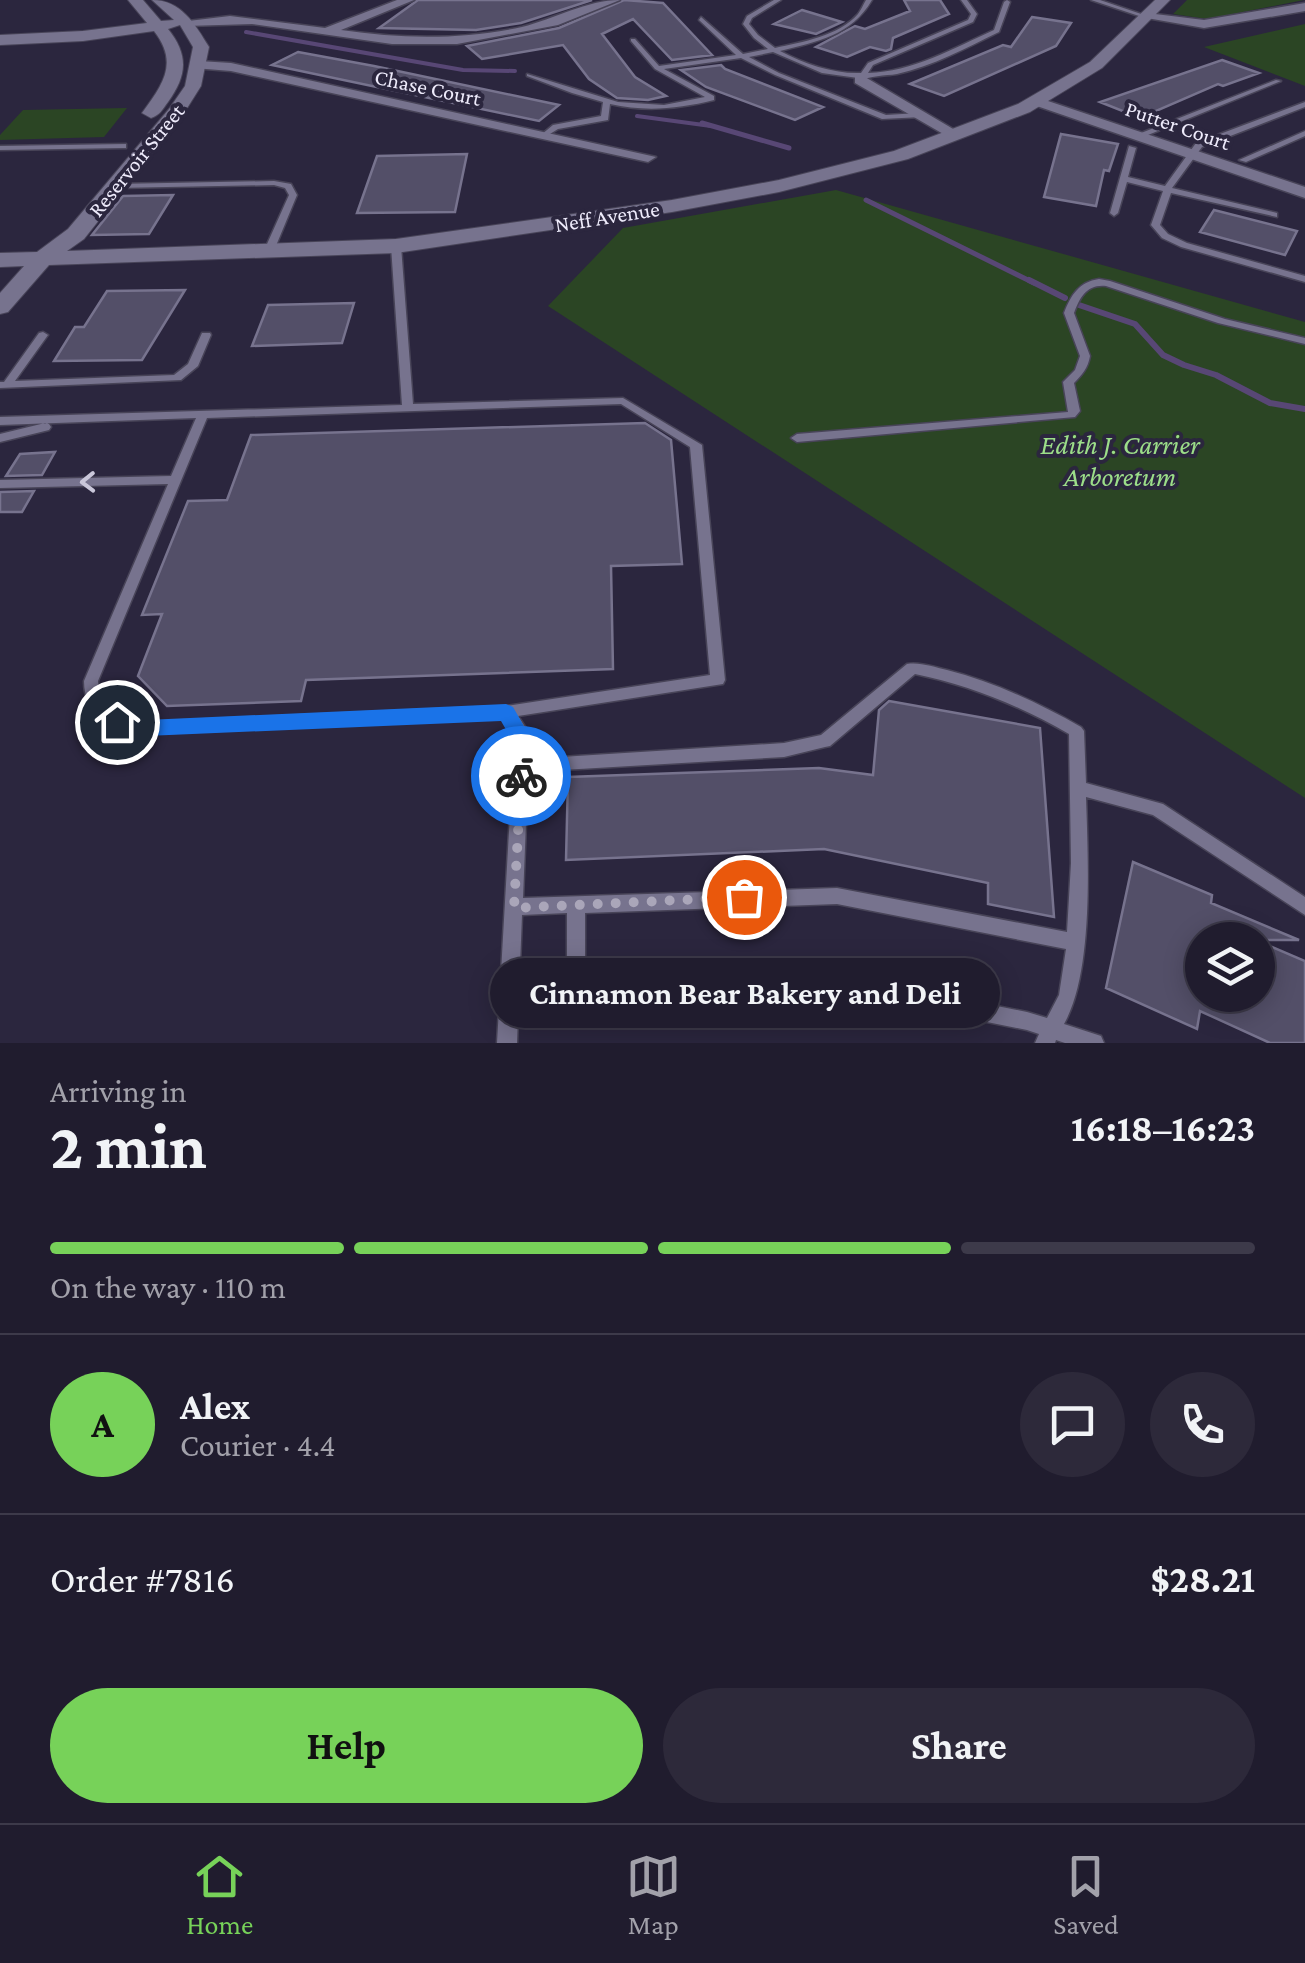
<!DOCTYPE html>
<meta charset="utf-8">
<style>
body{margin:0;font-family:"Crimson Pro",serif;background:#2d293a;color:#f1f3f6;height:100vh;display:flex;flex-direction:column;font-size:38px;white-space:nowrap}
*{box-sizing:border-box;margin:0}
p{font-size:32px;color:#a2a1aa}
.icon{flex:none;width:55px;height:55px;fill:none;stroke:currentColor;stroke-width:2;stroke-linecap:round;stroke-linejoin:round}
.map{position:relative;height:1043px;overflow:hidden}
.details{display:flex;flex-direction:column;background:#201c2e;flex:1}
.details>*{flex:none}
.fabs{position:absolute;left:1185px;top:922px;display:grid;gap:20px}
.fabs a{display:grid;place-items:center;width:90px;height:90px;border-radius:50%;background:#201c2e;box-shadow:0 5px 25px #0003,0 0 0 2px #3d3a4a;font-size:50px}
.pin{position:absolute;display:grid;place-items:center;width:85px;height:85px;color:#fff;margin:-42px;border:5px solid #fff;border-radius:50%;box-shadow:0 2px 10px #0007}
.courier{position:absolute;display:grid;place-items:center;width:100px;height:100px;margin:-50px;border:8px solid #1a73e8;border-radius:50%;background:#fff;color:#222;box-shadow:0 2px 12px #0007}
.bubble{position:absolute;height:70px;border-radius:35px;background:#201c2e;box-shadow:0 5px 25px #0003,0 0 0 2px #3d3a4a;font-size:32px;font-weight:700;line-height:70px;text-align:center}
.headline em{font-style:normal;font-weight:700}
.headline div{display:flex;flex-direction:column-reverse}
.headline{display:flex;align-items:center;justify-content:space-between;height:170px;padding:0 50px}
h1{font-size:65px;font-weight:700;line-height:75px}
.bar{display:grid;grid-template-columns:repeat(4,1fr);gap:15px 10px;align-content:center;height:120px;padding:0 50px}
.bar i{height:12px;border-radius:8px;background:#3d3a4a}
.bar .active{background:#77d259}
.bar p{grid-column:span 4}
.line{display:flex;align-items:center;gap:25px;padding:0 50px;border-top:2px solid #3d3a4a}
.line div{flex:1}
.round{display:grid;place-items:center;flex:none;width:105px;height:105px;border-radius:52px;background:#2d293a}
.button{display:flex;gap:20px;margin-top:auto;padding:20px 50px}
.button a{flex:1;height:115px;border-radius:60px;background:#77d259;color:#111;font-size:40px;font-weight:700;line-height:115px;text-align:center}
.button a+a{background:#2d293a;color:#f1f3f6}
.dock{display:flex;justify-content:space-around;align-items:center;height:140px;border-top:2px solid #3d3a4a;background:#201c2e;font-size:28px;color:#a2a1aa}
.dock a{display:grid;justify-items:center;gap:5px}
.dock .active{color:#77d259}
.map>svg:first-child{display:block}
</style>
<div class="map">
<svg width="1305" height="1043" viewBox="0 0 1305 1043">
<rect width="100%" height="100%" fill="#2b263e"/>
<path fill="#2b4524" d="M1187,0h117l-97,19 -34,-5z
M1305,24v62l-101,-39z
M127,108l-23,29 -104,3v-5l23,-25z
M836,190l469,132v476l-757,-492 75,-78z"/>
<g fill="none" stroke-linecap="round" stroke-linejoin="round">
<path stroke="#584775" stroke-width="4" d="M246,32l217,38 52,1
M637,116l74,10"/>
<path stroke="#584775" stroke-width="5" d="M702,123l87,25
M866,200l168,83"/>
<path stroke="#584775" stroke-width="6" d="M1029,280l36,18
M1079,305l56,19 28,31 21,10 32,10 54,28 35,6"/>
</g>
<path fill="#534f68" stroke="#77738e" stroke-width="2.5" d="M418,0h174l-71,23 -45,7 -97,-2z
M624,0l39,3 49,52 -40,5 -39,-41 -31,15 33,43 31,19 -18,4 -31,-2 -28,-19 -26,-34 -81,14 -15,-13 92,-18z
M904,0h36l9,14 -56,24 -2,11 -5,2 -16,-4 -23,10 -31,-10 39,-21 10,3 45,-18z
M802,10l40,12 -26,12 -42,-10z
M1032,17l39,6 -15,23 -112,50 -34,-12 93,-39 8,2z
M298,52l76,14 185,39 -20,16 -267,-56z
M1222,60l37,13 -36,13 -5,-2 -78,34 -40,-16z
M721,65l4,4 98,38 -28,13 -89,-33 -25,-17z
M1061,134l57,10 -9,27 -5,-1 -8,36 -52,-9z
M467,154l-12,58 -98,1 20,-57z
M173,195l-24,39 -57,1 31,-39z
M1214,210l83,21 -12,24 -85,-23z
M185,290l-43,70 -88,1 21,-34h9l23,-36z
M354,303l-12,40 -90,3 16,-41z
M645,423l26,17 11,124 -71,2 2,103 -307,11 -5,21 -134,5 -29,-30 24,-62 -20,1 46,-114 39,-1 24,-65z
M55,452l-13,23 -36,1 14,-22z
M34,491l-12,21h-22v-20z
M889,701l151,27 14,189 -66,-13v-21l-164,-34 -258,11 2,-83 251,-9 54,7 6,-65z
M1133,862l79,33 -1,8 88,37h-97v55h56v-54l47,20v82h-35l-70,-32 -3,18 -91,-41z"/>
<g fill="none" stroke-linecap="round" stroke-linejoin="round">
<defs>
<path id="lane" d="M774,0h7l-29,18 -3,6 9,11 17,13c27,-6 64,-12 83,-34 3,-4 5,-9 8,-14h6c-21,36 -54,41 -92,51 25,13 53,23 81,22l7,-10 100,-43 3,-6 -10,-14h6l10,14 -4,8 -100,43 -5,8c44,-1 86,-25 126,-43l10,-28 3,-2 3,2 -11,30c-33,16 -66,34 -102,42 -12,2 -28,1 -37,8l-3,-2 1,-2 -36,-5 -49,-21 -24,5 30,16 107,42 33,-2 4,2 -1,2 -40,2 -107,-44 -34,-17 -77,11 50,27v4c-36,9 -69,12 -104,4l-2,16 -50,9 -13,8 -4,-2 12,-10 48,-9 2,-14 -31,-9 -45,-17v-2l91,28 46,3 41,-8 -50,-28 -24,-28v-2h4l24,27 77,-11 -37,-35 2,-3 42,37 25,-5 -14,-11 -11,-14 4,-8z
M1091,0h9l50,17 -5,1z
M1276,80l5,1 -138,56 -7,-2z
M1305,102v5l-103,40 -30,41 105,25v4l-106,-24 -11,32 8,9 19,9 118,33v6l-124,-35 -19,-9 -11,-13 12,-34 -36,-9 -9,31 -4,3 -4,-3 19,-67 7,2 -8,29 37,9 31,-43z
M1305,131v5l-59,26 -7,-2z
M126,144v4h-3l-123,2v-4z
M274,181l17,3 6,11 -24,58 -5,3 -5,-3 26,-58 -4,-7 -11,-3 -158,3 -4,-2 4,-2z
M396,243l5,3 12,158 210,-6 79,47 23,235 -2,4 -205,32 10,15 1,28 255,-16 37,-8 86,-71c13,-2 27,3 40,6 47,12 92,33 134,57l3,4 2,52 77,21 142,93v18l-152,-100 -67,-18c2,62 8,174 -22,227l37,12 3,7h-39l-9,-3 -1,3h-20l4,-9 -12,-4 -180,-36 -66,-2 -177,6 -29,-6 -8,-19v-60l-45,2 -5,128h-20l17,-300 -1,-10 -11,-15 -356,16c-32,-4 -62,-17 -62,-53l84,-197 -168,4v-8l171,-4 25,-58 -196,7v-8l402,-12 -11,-159zM621,404l69,43 20,228 -204,31 -360,16c-26,-4 -47,-11 -48,-41l109,-263zM915,674c55,11 105,32 154,60l2,129 -4,69 -230,-44 -314,10 5,-126 256,-15 41,-10 5,-1zM837,904l229,45 -7,46 -12,23 -20,-6 -180,-36 -66,-2 -177,6 -17,-2 -2,-5v-60z
M1099,279l11,2 115,38 80,19v6l-87,-21 -112,-37c-19,-2 -26,11 -32,27l16,43c-2,12 -8,19 -16,27l6,28 -5,6 -278,25 -6,-4 6,-4 271,-22 -5,-30 12,-12 5,-14 -16,-43c7,-18 15,-31 35,-34z
M43,332l5,3 -33,46 159,-6 14,-11 14,-31h8l1,2 -13,31 -17,14 -181,8v-6h4l35,-49z
M45,423l4,1 2,3 -2,3 -49,12v-8z"/>
<path id="street" d="M397,0h17l-73,30c60,9 121,10 181,-3 32,-8 65,-27 98,-27l-62,25 -101,19h-65l-140,-20 -66,2 -6,-4 50,-6 95,12z
M1305,3v8l-101,17 -63,-11 6,-4 57,7z
M199,61l32,2 425,94 -8,5 -417,-91 -37,-3 -2,-3z
M855,77h10l100,59 -13,3 -97,-56z
M1036,97l269,90v11l-274,-94v-6z"/>
<path id="secondary" d="M128,0h15l18,21 13,-1 -22,-20c29,0 43,24 57,47l-8,39 -17,27 -100,126 -17,12 329,-12 276,-39 107,-20 115,-29 124,-47 72,-42 65,-62h15l-68,68 -72,44 -122,47 -129,33 -107,20 -276,41 -347,12 -41,47 -8,2v-21l24,-27 -24,1v-14l37,-1 31,-23 101,-120 16,-23 8,-39 -13,-22 -12,4c21,26 19,47 0,73 -6,8 -8,13 -17,16l-9,-5c21,-29 37,-50 12,-82l-71,10 -83,4v-10l83,-4 64,-8z"/>
</defs>
<use href="#lane" stroke="#484458" stroke-width="3"/>
<use href="#street" stroke="#484458" stroke-width="3"/>
<use href="#secondary" stroke="#484458" stroke-width="2"/>
<use href="#lane" fill="#77738e" fill-rule="evenodd"/>
<use href="#street" fill="#77738e" fill-rule="evenodd"/>
<use href="#secondary" fill="#77738e" fill-rule="evenodd"/>
</g>
<defs><path id="oneway-chevron" d="M-2-3.5L2.5 0L-2 3.5" fill="none" stroke-width="1.6" stroke-linecap="round" stroke-linejoin="round" transform="scale(2.5)"/></defs>
<use stroke="#cac7da" href="#oneway-chevron" transform="translate(88 482) rotate(179)"/>
<path fill="#1a73e8" d="M506,704l7,3 19,33 -1,36 -10,9 -10,-9 1,-36 -11,-19 -355,15 -36,-9 -3,-5 10,-8 29,6z"/>
<g fill="none" stroke-linecap="round" stroke-linejoin="round">
<path stroke="#aaa6b9" stroke-width="10" stroke-dasharray="0 18" d="M521,776l-7,132 230,-11"/>
</g>
<g text-anchor="middle" stroke-width="8" stroke-linejoin="round" paint-order="stroke">
<g font-size="22" fill="#eeebfb" stroke="#2b263e">
<text transform="translate(428 87) rotate(12)" y="8">Chase Court</text>
<text transform="translate(1178 125) rotate(19)" y="8">Putter Court</text>
<text transform="translate(136 160) rotate(-51)" y="8">Reservoir Street</text>
<text transform="translate(607 216) rotate(-9)" y="8">Neff Avenue</text>
</g>
<g font-size="28" font-style="italic" fill="#9cde89" stroke="#2b263e">
<text x="1120" y="454">Edith J. Carrier<tspan x="1120" dy="32">Arboretum</tspan></text>
</g>
</g>
</svg>
<div class="fabs">
<a><svg class="icon" aria-label="layers" viewBox="0 0 24 24"><path d="M12 4l9 5-9 5-9-5zM3 14l9 5 9-5"/></svg></a>
</div>
<div class="pin" style="left:744px;top:897px;background:#ea580c"><svg class="icon" aria-label="bag" viewBox="0 0 24 24"><path d="M5 8h14l-1 12H6zM9 8a3 3 0 0 1 6 0"/></svg></div>
<div class="pin" style="left:117px;top:722px;background:#1f2937"><svg class="icon" aria-label="home" viewBox="0 0 24 24"><path d="M3 11l9-7 9 7M6 9v11h12V9"/></svg></div>
<div class="courier" style="left:521px;top:776px"><svg class="icon" aria-label="bike" viewBox="0 0 24 24"><circle cx="6" cy="16" r="4"/><circle cx="18" cy="16" r="4"/><path d="M6 16l4-8h5l3 8M10 8l3 8H6M13 5h3"/></svg></div>
<div class="bubble" style="left:490px;top:958px;width:510px">Cinnamon Bear Bakery and Deli</div>
</div>
<section class="details">
<div class="headline"><div><h1>2 min</h1><p>Arriving in</p></div><em>16:18–16:23</em></div>
<div class="bar"><i class="active"></i><i class="active"></i><i class="active"></i><i></i><p>On the way · 110 m</p></div>
<div class="line" style="height:180px"><b class="round" style="background:#77d259;color:#111">A</b><div><b>Alex</b><p>Courier · 4.4</p></div><a class="round"><svg class="icon" aria-label="chat" viewBox="0 0 24 24"><path d="M4 5h16v11H9l-5 4z"/></svg></a><a class="round"><svg class="icon" aria-label="phone" viewBox="0 0 24 24"><path d="M5 4h4l2 5-3 2q2 4 5 5l2-3 5 2v4C11 20 4 13 5 4z"/></svg></a></div>
<div class="line" style="height:130px"><div>Order #7816</div><b>$28.21</b></div>
<div class="button"><a>Help</a><a>Share</a></div>
</section>
<nav class="dock">
<a class="active"><svg class="icon" aria-label="home" viewBox="0 0 24 24"><path d="M3 11l9-7 9 7M6 9v11h12V9"/></svg>Home</a>
<a><svg class="icon" aria-label="map" viewBox="0 0 24 24"><path d="M3 6l6-2 6 2 6-2v14l-6 2-6-2-6 2zM9 4v14M15 6v14"/></svg>Map</a>
<a><svg class="icon" aria-label="saved" viewBox="0 0 24 24"><path d="M7 4h10v16l-5-4-5 4z"/></svg>Saved</a>
</nav>
